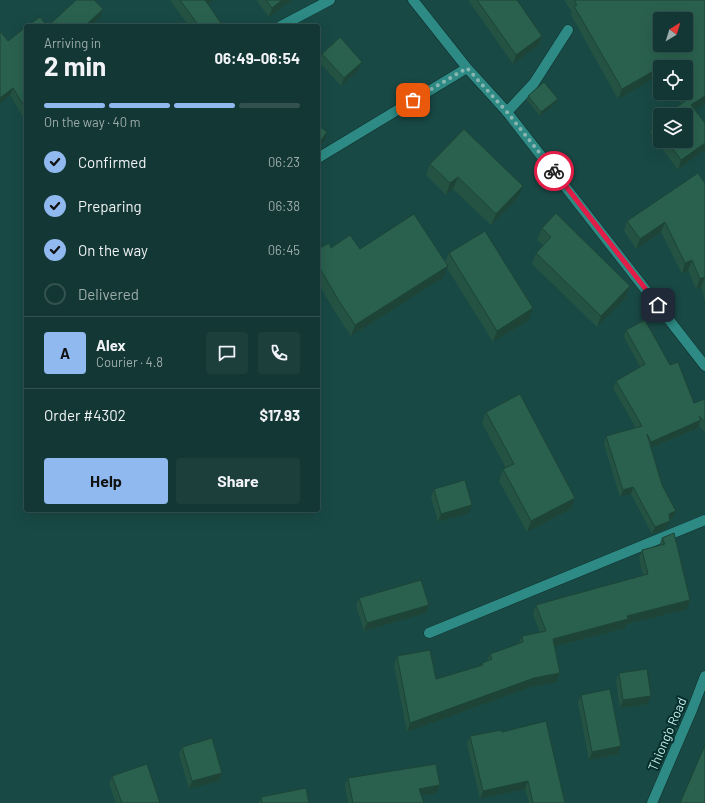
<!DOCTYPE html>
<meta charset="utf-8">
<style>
body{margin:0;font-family:Barlow,sans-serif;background:#1c3f3c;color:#f1f3f6;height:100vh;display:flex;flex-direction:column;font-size:15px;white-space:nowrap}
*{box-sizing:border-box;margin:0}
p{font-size:13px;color:#9dacac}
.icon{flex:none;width:22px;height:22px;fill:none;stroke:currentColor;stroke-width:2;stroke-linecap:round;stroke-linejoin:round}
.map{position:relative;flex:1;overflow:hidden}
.details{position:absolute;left:24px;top:24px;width:296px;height:488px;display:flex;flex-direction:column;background:#133734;border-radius:4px;box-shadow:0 4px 16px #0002,0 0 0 1px #32514f}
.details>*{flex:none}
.needle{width:26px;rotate:38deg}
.tools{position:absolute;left:653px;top:12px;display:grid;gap:8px}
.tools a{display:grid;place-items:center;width:40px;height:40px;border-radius:4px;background:#133734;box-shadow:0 4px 16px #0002,0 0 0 1px #32514f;font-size:20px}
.pin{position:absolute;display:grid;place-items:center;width:34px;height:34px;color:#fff;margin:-17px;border-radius:8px;box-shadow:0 2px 6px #0006}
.courier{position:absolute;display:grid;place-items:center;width:40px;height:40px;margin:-20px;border:3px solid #e11d48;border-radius:50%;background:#fff;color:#222;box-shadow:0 1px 5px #0007}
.headline em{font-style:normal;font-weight:700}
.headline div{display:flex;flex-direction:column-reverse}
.headline{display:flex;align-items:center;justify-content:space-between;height:68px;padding:0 20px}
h1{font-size:26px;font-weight:700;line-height:30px}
.bar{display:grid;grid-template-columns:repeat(4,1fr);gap:6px 4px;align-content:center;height:48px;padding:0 20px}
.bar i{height:5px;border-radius:3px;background:#32514f}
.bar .current{background:#90b9f0}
.bar p{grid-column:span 4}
.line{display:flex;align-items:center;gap:10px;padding:0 20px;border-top:1px solid #32514f}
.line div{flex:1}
.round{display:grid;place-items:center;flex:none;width:42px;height:42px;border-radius:4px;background:#1c3f3c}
ol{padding:0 20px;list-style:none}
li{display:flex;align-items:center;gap:12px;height:44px}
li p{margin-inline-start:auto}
li .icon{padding:4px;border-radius:50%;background:#90b9f0;color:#111;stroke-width:4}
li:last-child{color:#9dacac}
li i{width:22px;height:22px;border:2px solid #32514f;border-radius:50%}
.cta{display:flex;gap:8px;margin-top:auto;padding:8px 20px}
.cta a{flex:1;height:46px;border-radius:4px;background:#90b9f0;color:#111;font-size:16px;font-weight:700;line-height:46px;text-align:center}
.cta a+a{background:#1c3f3c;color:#f1f3f6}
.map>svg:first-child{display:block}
</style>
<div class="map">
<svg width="705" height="803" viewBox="0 0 705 803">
<rect width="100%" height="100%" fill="#194945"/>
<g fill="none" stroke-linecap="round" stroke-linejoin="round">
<defs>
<path id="lane" d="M507,112l27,-29 34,-53"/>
<path id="street" d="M413,0l54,68 40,44 198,254
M281,26l49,-26
M318,158l149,-90
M429,633l276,-113
M652,803l40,-93 13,-34"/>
</defs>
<use href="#lane" stroke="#102c2a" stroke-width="11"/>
<use href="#street" stroke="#102c2a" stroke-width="11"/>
<use href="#lane" stroke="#2d8a84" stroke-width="10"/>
<use href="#street" stroke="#2d8a84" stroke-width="10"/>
</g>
<path fill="#245343" d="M170,0h44l-6,5 15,21h-34z
M256,0h36l-23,17z
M468,0h49l25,36 -3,9 -26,19z
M564,0h141l-10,110 10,13v26l-27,21 -28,-37 4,-9 6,-4v21h26l-5,-37 -7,-11h12v-26h-26l-42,32 -47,-84 1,-3z
M26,27v95l-16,-27 -2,-54z
M322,54l40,8 -3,8 -18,16 -22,-24z
M528,96l28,7 -16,13 -13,-16z
M430,164l88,33 -27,28 -38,-36 -7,6 -20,-20z
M705,183v118l-4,-14 -5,2 -8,-19 -6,4 -21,-42 -25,17 -12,-18 3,-10z
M542,228l88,58 -4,11 -29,30 -65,-63 4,-11 7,-8 -6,-5z
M331,248l29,1 85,13 4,-9 80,67 -36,22 -46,-74 -3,9 -93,59 -16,-24 -17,-29v-34z
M626,330l44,35 24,38 11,-4v33l-6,-6 -1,2 -47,20 22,70 -3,2 -3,8 -15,6 -21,-40 -11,3 -16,-53 2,-8 30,-8 -23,-40 3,-7 24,-14 -16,-30z
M486,412l89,86 -4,11 -44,23 -28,-51 4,-12 3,-1 -24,-45z
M434,489l35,24 -31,9 -7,-25z
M674,533l16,67 -3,9 -61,15 -1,4 -71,19 6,26 -3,9 -26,5 -124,45 -13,-67 3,-9 39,23 45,-13 1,-3 5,-2 3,-7 29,-11 3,-7 18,-3 -7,-19 3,-9 107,-29 -4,-18 3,-8 17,-4 3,-8z
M359,598l70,7 -3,8 -62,18 -8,-25z
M619,673l29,31 -28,4 -4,-27z
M581,695l37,59 -29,6 -11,-57z
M470,736l95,67h-36l-4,-14 -45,10 -13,-55z
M182,747l40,26 -3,8 -30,8 -10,-35z
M112,776l48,27h-44l-7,-19z
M348,778l92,7 -3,8 -15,3 2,7h-76l-3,-17z
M261,797l48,6h-50z"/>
<path fill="#1d4437" d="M205,0h9l-13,10z
M282,0h10l-23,17 3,-9z
M103,9l-3,8 -10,9h-4l1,-2z
M542,36l-3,9 -26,19 3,-9z
M362,62l-3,8 -18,16 3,-8z
M660,67v8l-42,24 4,-10z
M13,88l-3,7 -10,9v-6z
M705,96v8l-17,10 3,-9z
M558,99l-2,4 -16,13 1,-4z
M327,132l-2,7 -7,9v-3z
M705,143v6l-27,21 3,-10z
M458,177l-5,12 -7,6 4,-12z
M523,186l-5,11 -27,28 5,-11z
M665,222l-4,10 -25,17 4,-10z
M692,260l-4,10 -6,4 3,-11z
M448,266l-4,11 -93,59 4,-11z
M705,277l-4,10 -5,2 4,-10z
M630,286l-4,11 -29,30 4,-11z
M533,308l-4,12 -36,22 4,-11z
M701,420l-3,8 -50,21 3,-7z
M633,487l-2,7 -11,3 3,-7z
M575,498l-4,11 -44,23 4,-11z
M472,505l-3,8 -31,9 3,-8z
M676,511l-3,7 -7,4 3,-8z
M670,521l-3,7 -15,6 3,-7z
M690,600l-3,9 -61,15 -1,4 -76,20 4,-9 74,-23z
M429,605l-3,8 -62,18 3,-8z
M560,673l-3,9 -26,5 -124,45 3,-9 124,-45z
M651,696l-3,8 -28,4 3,-8z
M621,746l-3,8 -29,6 3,-8z
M222,773l-3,8 -30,8 3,-8z
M528,781l-3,8 -45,10 3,-8z
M440,785l-3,8 -21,4 3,-8z"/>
<path fill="#2a614e" stroke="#1d4437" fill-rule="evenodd" d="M76,0h18l9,9 -16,15 2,2h-41z
M180,0h25l18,26h-24z
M266,0h16l-10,8z
M477,0h40l25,36 -26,19z
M574,0h131v96l-14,9 14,18v20l-24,17 -14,-19h19v-26h-20l22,-16 -5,-6h3v-26h-20l-2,-2 -42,24 -48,-83 3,-1zM660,19h26v26h-26z
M40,17l7,9h-20z
M26,27v82l-13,-21 -13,10v-67l8,10z
M340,37l22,25 -18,16 -22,-24z
M544,82l14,17 -17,13 -13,-16z
M660,120v12l-6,-8z
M318,125l9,7 -9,13z
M464,129l59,57 -27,28 -38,-37 -8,6 -20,-19z
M698,173l7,10v95v-1l-5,2 -8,-19 -7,3 -20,-41 -25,17 -13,-18z
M556,213l74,73 -29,30 -65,-63 15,-16 -9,-9z
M414,214l34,52 -93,59 -16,-24 -21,-36v-16l11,-6 2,5 19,-13 10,14z
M485,231l48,77 -36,23 -48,-78z
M645,320l25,45 8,-3 16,41 11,-4v23l-6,-6 2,4 -50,22 -4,-8 15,51 14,26 -7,3 1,7 -15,6 -22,-40 -10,3 -17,-54 36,-10 -26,-45 29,-17 -19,-34z
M520,394l55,104 -44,23 -28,-52 11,-5 -28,-52z
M465,480l7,25 -31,9 -7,-25z
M674,533l16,67 -63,16 1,3 -75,20 7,34 -26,5 -124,45 -13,-67 33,-6 6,29 47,-14 -1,-2 10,-4 -2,-5 33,-12 -1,-6 24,-5 -10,-26 21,-6 91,-25 -6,-24 23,-6 -3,-6z
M421,580l8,25 -62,18 -8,-25z
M647,669l4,27 -28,4 -4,-27z
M610,689l11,57 -29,6 -11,-57z
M546,721l19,82h-32l-5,-22 -45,10 -13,-55 31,-6 1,2z
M212,738l10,35 -30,8 -10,-34z
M705,745v58h-25z
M147,764l13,39h-38l-10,-27z
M436,764l4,21 -21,4 5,14h-71l-5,-25z
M306,788l3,15h-47l-1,-6z"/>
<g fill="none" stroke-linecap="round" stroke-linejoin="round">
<path stroke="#8ab6b2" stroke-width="4" stroke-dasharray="0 7.2" d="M413,100l54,-32 40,44 47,59"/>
<path stroke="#e11d48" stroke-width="5" d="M554,171l104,134"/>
</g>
<g text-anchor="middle" stroke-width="4" stroke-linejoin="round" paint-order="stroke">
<g font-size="13" fill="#c7f0ec" stroke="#052d2b">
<text transform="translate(667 734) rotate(-67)" y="5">Thiong'o Road</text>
</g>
</g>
</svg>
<div class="tools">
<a><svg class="needle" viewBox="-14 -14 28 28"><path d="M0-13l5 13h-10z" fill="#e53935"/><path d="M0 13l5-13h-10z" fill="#9dacac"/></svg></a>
<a><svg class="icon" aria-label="locate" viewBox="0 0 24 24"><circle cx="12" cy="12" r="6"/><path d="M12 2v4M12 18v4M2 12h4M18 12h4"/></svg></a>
<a><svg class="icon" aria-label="layers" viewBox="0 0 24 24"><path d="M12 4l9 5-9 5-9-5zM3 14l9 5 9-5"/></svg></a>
</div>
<div class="pin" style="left:413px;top:100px;background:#ea580c"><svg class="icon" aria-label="bag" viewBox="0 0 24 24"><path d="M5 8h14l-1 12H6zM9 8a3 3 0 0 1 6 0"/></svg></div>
<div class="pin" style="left:658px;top:305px;background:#1f2937"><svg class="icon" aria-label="home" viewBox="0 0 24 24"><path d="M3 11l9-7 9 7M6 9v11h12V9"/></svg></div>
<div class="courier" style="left:554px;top:171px"><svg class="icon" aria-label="bike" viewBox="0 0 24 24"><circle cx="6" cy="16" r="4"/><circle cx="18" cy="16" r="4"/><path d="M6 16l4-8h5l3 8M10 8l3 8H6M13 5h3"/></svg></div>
<section class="details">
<div class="headline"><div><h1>2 min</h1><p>Arriving in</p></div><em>06:49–06:54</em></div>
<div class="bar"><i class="current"></i><i class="current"></i><i class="current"></i><i></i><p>On the way · 40 m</p></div>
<ol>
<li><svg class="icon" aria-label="check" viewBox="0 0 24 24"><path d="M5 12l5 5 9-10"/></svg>Confirmed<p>06:23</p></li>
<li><svg class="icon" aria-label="check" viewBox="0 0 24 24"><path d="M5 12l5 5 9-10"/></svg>Preparing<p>06:38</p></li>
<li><svg class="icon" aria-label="check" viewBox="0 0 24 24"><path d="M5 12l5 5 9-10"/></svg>On the way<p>06:45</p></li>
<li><i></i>Delivered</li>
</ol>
<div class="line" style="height:72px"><b class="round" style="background:#90b9f0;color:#111">A</b><div><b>Alex</b><p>Courier · 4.8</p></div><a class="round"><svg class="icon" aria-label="chat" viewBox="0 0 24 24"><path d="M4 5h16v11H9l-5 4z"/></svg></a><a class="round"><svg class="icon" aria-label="phone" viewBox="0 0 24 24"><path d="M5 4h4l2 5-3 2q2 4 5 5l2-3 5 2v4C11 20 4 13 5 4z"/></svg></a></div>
<div class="line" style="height:52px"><div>Order #4302</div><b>$17.93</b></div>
<div class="cta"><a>Help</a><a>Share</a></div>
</section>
</div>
